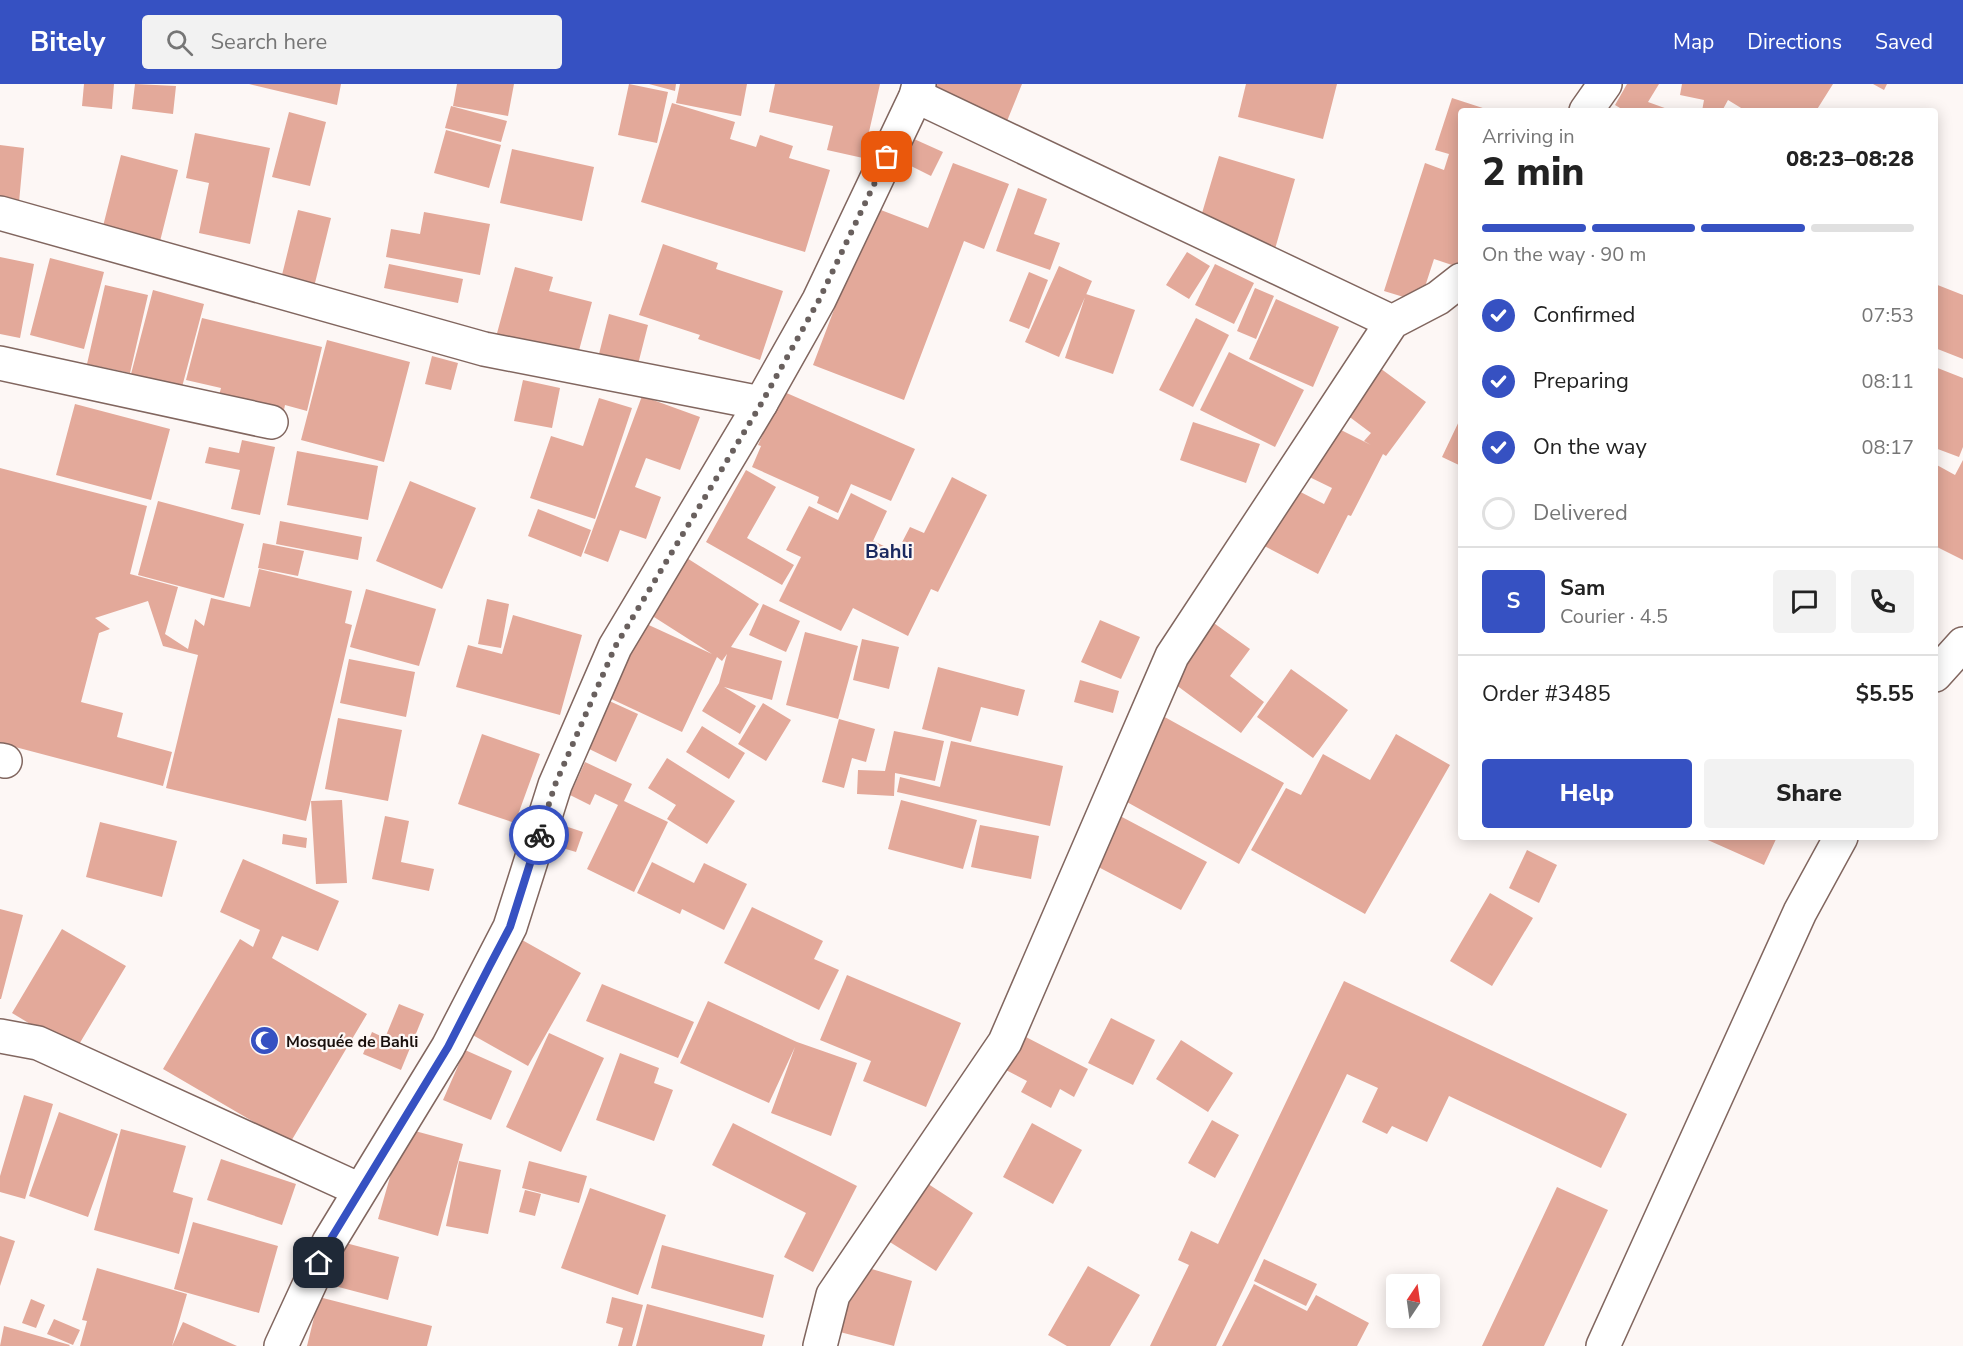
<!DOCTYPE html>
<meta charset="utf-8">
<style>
body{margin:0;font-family:"Nunito Sans",sans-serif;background:#f2f2f2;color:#222;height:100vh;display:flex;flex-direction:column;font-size:22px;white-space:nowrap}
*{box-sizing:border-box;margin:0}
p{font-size:20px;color:#767676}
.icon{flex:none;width:33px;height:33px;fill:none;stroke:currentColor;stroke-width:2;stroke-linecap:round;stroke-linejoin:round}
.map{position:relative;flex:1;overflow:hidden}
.sheet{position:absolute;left:1458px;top:24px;width:480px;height:732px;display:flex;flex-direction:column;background:#fff;border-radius:6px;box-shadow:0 3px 15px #0003}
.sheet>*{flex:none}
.needle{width:39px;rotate:13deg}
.controls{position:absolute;left:1386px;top:1190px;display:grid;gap:12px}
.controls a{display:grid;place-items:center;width:54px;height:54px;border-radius:6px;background:#fff;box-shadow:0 3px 15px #0003;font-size:30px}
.pin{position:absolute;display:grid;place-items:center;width:51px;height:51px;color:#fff;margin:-26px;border-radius:12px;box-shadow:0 3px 9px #0006}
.courier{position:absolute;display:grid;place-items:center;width:60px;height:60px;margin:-30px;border:4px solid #3651c2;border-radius:50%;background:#fff;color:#222;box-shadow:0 2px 8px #0007}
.summary em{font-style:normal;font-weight:800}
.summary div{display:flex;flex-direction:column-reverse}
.summary{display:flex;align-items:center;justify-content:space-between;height:102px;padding:0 24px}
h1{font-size:39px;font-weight:800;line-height:45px}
.bar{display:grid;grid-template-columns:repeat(4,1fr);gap:9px 6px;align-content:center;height:72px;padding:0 24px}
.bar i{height:8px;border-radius:4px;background:#e0e0e0}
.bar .on{background:#3651c2}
.bar p{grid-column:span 4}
.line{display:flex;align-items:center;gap:15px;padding:0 24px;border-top:2px solid #e0e0e0}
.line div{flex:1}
.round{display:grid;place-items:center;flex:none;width:63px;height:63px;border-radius:6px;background:#f2f2f2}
ol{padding:0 24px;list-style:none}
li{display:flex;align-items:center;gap:18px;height:66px}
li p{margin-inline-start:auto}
li .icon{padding:6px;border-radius:50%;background:#3651c2;color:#fff;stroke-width:4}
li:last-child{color:#767676}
li i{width:33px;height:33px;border:3px solid #e0e0e0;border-radius:50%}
.cta{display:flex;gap:12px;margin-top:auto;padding:12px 24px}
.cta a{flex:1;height:69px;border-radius:6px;background:#3651c2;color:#fff;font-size:24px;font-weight:800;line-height:69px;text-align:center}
.cta a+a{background:#f2f2f2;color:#222}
header{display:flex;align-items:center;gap:36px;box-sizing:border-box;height:84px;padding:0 30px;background:#3651c2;color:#fff}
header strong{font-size:28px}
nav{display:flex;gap:33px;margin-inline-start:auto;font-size:21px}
.search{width:420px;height:54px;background:#f2f2f2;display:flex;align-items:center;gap:15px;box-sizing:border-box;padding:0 21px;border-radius:6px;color:#767676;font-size:22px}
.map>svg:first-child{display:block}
</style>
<header>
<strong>Bitely</strong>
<div class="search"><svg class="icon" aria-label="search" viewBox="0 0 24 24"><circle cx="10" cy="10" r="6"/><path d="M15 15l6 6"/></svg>Search here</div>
<nav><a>Map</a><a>Directions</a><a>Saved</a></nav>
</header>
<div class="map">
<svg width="1963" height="1262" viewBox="0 0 1963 1262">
<rect width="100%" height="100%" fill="#fdf7f5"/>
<path fill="#e3a99a" d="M84,0h30l-2,25 -30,-3z
M135,0l41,2 -3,28 -41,-5z
M249,0h92l-4,21z
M457,0h57l-6,32 -55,-10z
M629,0l39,8 -11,51 -39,-8z
M649,0h27l-1,7z
M680,0h67l-6,32 -65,-13z
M775,0h105l-17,74 -36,-8 6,-24 -64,-14z
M936,0h86l-17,42 -74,-27z
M1246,0h91l-14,55 -85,-22z
M1627,0h32l-11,18 25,9h-48l-10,-6z
M1682,0h151l-17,27h-70l-18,-11 -6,11h-20l2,-11 -24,-5z
M1873,0h14l-3,6z
M1452,14l40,13h-31v157l-27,-9 -14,43 -36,-11 41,-128 19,7 5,-16 -14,-4z
M672,19l63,19 -5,17 26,8 4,-12 33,11 -4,12 41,12 -25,82 -164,-50z
M451,22l56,15 -6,21 -56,-14z
M289,28l37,10 -16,64 -38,-9z
M446,46l55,15 -12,43 -55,-15z
M195,49l75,15 -20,96 -51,-11 10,-50 -23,-5z
M914,55l29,13 -12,24 -28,-14z
M0,61l24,3 -7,76 -17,-2z
M512,65l82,18 -12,54 -82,-18z
M121,71l57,15 -25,99 -57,-15z
M1219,72l76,23 -24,84 -77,-23z
M953,79l56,21 -25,65 -20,-8 -60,159 -91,-35 60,-158 55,21z
M1018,104l29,11 -13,35 26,9 -10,27 -54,-19z
M298,126l33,8 -17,69 -33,-8z
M424,128l66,12 -10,51 -94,-18 5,-28 29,5z
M663,160l55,19 -2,6 67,22 -23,69 -62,-21 2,-4 -61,-20z
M1187,168l23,14 -21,33 -23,-14z
M0,173l34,7 -14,74 -20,-4z
M50,174l54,14 -20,77 -54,-14z
M389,180l74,15 -5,24 -74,-15z
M1215,180l39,19 -20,41 -39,-19z
M1059,182l33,15 -33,76 -34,-15z
M515,183l38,10 -4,14 43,11 -18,67 -81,-21z
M1029,188l19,8 -19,49 -20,-8z
M1935,200l28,11v64l-28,-11z
M105,201l43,10 -18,78 -43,-9z
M1255,204l19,8 -18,43 -19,-8z
M153,206l51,14 -22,83 -51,-13z
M1086,210l49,16 -22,64 -48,-16z
M1276,215l63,28 -26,60 -64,-28z
M609,230l39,11 -14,55 -39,-10z
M202,234l120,29 -15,64 -22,-6 -4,20 -66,-15 6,-22 -35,-8z
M1196,234l33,17 -36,72 -34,-17z
M327,256l83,22 -26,100 -83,-22z
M1229,268l75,38 -29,57 -75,-37z
M432,272l26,7 -7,27 -26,-6z
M1365,273l61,45 -40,54 -3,-2 -32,62 -3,-1 -30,59 -67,-35 30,-57 43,22 8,-16 -37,-18 26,-50 50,25 -7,-4 7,-8 -40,-30z
M1935,283l28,11v69l-4,10 -24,-9z
M523,296l37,8 -8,40 -38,-7z
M782,307l133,58 -24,52 -40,-17 -13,29 -21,-10 2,-6 -67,-30 9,-21 -3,-1z
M642,312l58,21 -20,53 -34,-12 -11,29 26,10 -15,42 -26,-9 -12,32 -24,-9z
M599,314l33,10 -37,111 -65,-21 21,-62 32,10z
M75,320l95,25 -19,71 -95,-25z
M1461,333v49l-19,-9z
M1193,338l67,22 -14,39 -66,-23z
M242,356l33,7 -15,68 -29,-6 9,-39 -35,-7 4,-16 30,6z
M297,367l81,15 -10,54 -81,-15z
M1963,376v100l-28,-14v-82l20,11z
M0,384l147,38 -17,68 48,13 -13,47 23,15 7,-30 9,7 7,-28 39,9 9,-38 93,22 -7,32 7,2 -46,196 -140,-33 32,-133 -35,-9 -15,-45 -53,17 15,11 -11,4 -18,69 42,11 -6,24 55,15 -9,34 -163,-43z
M746,386l30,17 -29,51 47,27 -12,20 -76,-43z
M952,393l35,18 -49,97 -7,-3 -23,47 -55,-28 -12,23 -62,-30 22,-44 -15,-7 23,-44 29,14 13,-27 36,18 -14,30 24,11 13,-25 14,6z
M410,397l66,27 -34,81 -66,-28z
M158,417l86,23 -20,74 -86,-23z
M538,425l53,21 -10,27 -53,-21z
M280,437l82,16 -4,23 -82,-16z
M263,459l41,8 -6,25 -40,-8z
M679,469l80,51 -28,43 51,14 -10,39 -48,-13 32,19 -16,28 -38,-23 17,-28 8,-29 -5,7 -5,-4 -35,75 -77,-36 35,-75 72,33 -69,-44z
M366,505l70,20 -17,57 -69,-19z
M487,515l22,5 -8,44 -23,-4z
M763,520l37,17 -14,31 -37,-17z
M513,531l69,20 -22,80 -104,-28 12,-42 34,9z
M1100,536l40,17 -19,42 -40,-17z
M1211,537l39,28 -20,27 34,26 -23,31 -73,-54z
M805,548l53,14 -20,73 -52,-14z
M862,555l37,8 -10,42 -36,-9z
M349,575l66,13 -9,45 -66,-14z
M938,583l87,23 -7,26 -37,-9 -10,35 -49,-13z
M1291,585l57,41 -35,48 -56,-41z
M1080,596l39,11 -6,22 -39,-11z
M605,615l33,15 -22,48 -33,-16z
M763,619l28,17 -25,41 -28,-17z
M1152,626l132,73 -45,81 -132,-73z
M338,634l64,12 -14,71 -63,-12z
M839,635l36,10 -9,33 -14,-4 -8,30 -22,-6z
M702,642l43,27 -16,26 -43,-27z
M894,647l50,10 -9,40 -40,-8 -1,23 -37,-2 1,-24 27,1z
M482,650l58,20 -25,69 -57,-19z
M1396,650l54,31 -85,149 -114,-64 35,-62 15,7 22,-41 47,26z
M951,657l112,25 -13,60 -153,-34 3,-15 40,10z
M667,674l68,43 -28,43 -40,-25 9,-14 -28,-17z
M585,678l47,22 -8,17 44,21 -34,70 -47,-23 31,-64 -23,-11 -5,11 -20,-10z
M342,716l5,83 -31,1 -5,-83z
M901,716l76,20 -14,49 -75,-20z
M1105,724l102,54 -26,48 -102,-53z
M385,732l24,5 -8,41 33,7 -5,22 -57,-12z
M100,738l77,19 -15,56 -76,-20z
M980,741l59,11 -8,43 -60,-12z
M565,742l18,6 -7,20 -17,-5z
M283,750l24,4 -1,10 -24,-4z
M1701,753h76l-13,28z
M1527,766l30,15 -18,38 -30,-15z
M243,775l96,42 -21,50 -36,-15 -10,22 95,56 -77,129 -127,-74 77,-130 13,8 7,-17 -40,-18z
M652,778l42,21 10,-20 43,21 -23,46 -42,-21 -2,5 -43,-21z
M1490,809l43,25 -41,68 -42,-25z
M752,823l71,34 -9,18 25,11 -20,40 -95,-47z
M0,825l23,6 -22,84h-1z
M62,845l64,37 -51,85 -63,-38z
M515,852l66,37 -53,93 -66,-37z
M847,891l114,48 -35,84 -63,-26 8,-20 -51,-21z
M1344,897l283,133 -26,54 -152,-72 -22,46 -35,-16 -5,8 -25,-12 16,-34 -31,-14 -131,272h-66l39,-81 -11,-5 13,-29 27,13z
M602,900l92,38 -16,36 -92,-37z
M708,917l89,41 60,21 -26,73 -60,-23 24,-66 -26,56 -89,-40z
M399,920l25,10 -23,56 -38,-16 9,-22 13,6z
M1111,934l44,22 -22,45 -45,-22z
M549,949l55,25 -43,94 -55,-25z
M1022,951l66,34 -14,28 -14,-8 -9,19 -30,-16 6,-11 -23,-12z
M1181,956l52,33 -25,39 -52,-33z
M465,966l47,21 -21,49 -48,-20z
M620,969l39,15 -5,15 19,7 -19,51 -58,-21z
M24,1011l29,9 -28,95 -25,-7v-16z
M59,1028l59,22 -30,83 -59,-21z
M1212,1036l27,15 -24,43 -27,-15z
M733,1039l124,63 -44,86 -29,-15 22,-44 -94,-48z
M1032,1039l50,27 -29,54 -50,-27z
M404,1044l59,16 -25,92 -60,-17z
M121,1045l65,17 -13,46 20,6 -14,56 -85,-24z
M221,1075l75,25 -14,41 -75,-25z
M459,1077l42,9 -13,64 -42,-8z
M529,1077l58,15 -8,27 -57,-15z
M922,1096l51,33 -37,58 -51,-32z
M1557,1103l51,23 -64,136h-62z
M590,1104l76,27 -28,80 -77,-27z
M525,1106l16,4 -6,22 -16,-4z
M193,1138l85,24 -19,67 -85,-24z
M0,1152l15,5 -15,45z
M338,1157l61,16 -11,43 -61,-16z
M662,1161l112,30 -11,43 -112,-30z
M1264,1175l53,25 -11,22 -52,-25z
M855,1180l57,17 -18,65 -58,-15z
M1088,1182l52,29 -30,51h-43l-19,-11z
M97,1184l90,26 -15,52h-92l7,-25 -5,-1z
M1254,1200l53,27 9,-16 53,28 -12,23h-135z
M319,1213l113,29 -5,20h-120z
M612,1213l31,8 -11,41h-14l5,-18 -17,-5z
M31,1215l14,6 -9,23 -14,-5z
M647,1220l118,31 -3,11h-126z
M54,1235l26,11 -7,15 -26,-11z
M183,1238l54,24h-65z
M4,1242l66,19 -1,1h-69z"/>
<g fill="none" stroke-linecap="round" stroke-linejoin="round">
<defs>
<path id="minor" d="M916,12l476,226
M1586,27l19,-27
M0,129l484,136 277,54
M0,279l271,59
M1935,591l28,-31
M0,676l5,1
M0,952l38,7 322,147
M820,1262l13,-51 172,-253 167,-386 220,-334 46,-24 23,-18
M1603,1262l197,-434 41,-75"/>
<path id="tertiary" d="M281,1262l48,-104 119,-195 62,-120 45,-142 60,-138 146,-244 58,-103 97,-204 3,-12"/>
</defs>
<use href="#minor" stroke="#81665f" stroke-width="36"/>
<use href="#tertiary" stroke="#81665f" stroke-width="36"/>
<use href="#minor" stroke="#fff" stroke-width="33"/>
<use href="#tertiary" stroke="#fff" stroke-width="33"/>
</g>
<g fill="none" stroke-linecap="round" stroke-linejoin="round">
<path stroke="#69605e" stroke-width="6" stroke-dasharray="0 10.8" d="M539,751l16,-50 60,-138 146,-243 58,-104 68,-143"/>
<path stroke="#3651c2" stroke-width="8" d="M319,1179l10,-21 119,-195 41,-80 21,-40 29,-92"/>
</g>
<defs>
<symbol id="mosque-disc" viewBox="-11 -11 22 22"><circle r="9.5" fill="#3651c2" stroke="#fdf7f5"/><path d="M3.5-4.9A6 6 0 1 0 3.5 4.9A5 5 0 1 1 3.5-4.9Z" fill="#fff"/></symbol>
</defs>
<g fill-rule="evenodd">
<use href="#mosque-disc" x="248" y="940" width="33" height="33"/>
</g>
<g text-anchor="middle" stroke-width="4.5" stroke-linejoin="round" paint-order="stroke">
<g font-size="16" font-weight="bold" fill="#190f0c" stroke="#fdf7f5" text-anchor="start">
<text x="286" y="963">Mosquée de Bahli</text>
</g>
<g font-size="20" font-weight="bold" fill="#1a285f" stroke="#fdf7f5">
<text x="889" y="474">Bahli</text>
</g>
</g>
</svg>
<div class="controls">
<a><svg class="needle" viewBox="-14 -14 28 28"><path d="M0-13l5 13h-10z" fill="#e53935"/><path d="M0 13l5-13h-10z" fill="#767676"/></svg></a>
</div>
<div class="pin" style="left:887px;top:73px;background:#ea580c"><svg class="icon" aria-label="bag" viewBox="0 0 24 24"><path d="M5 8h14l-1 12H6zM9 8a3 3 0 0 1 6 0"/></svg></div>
<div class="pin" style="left:319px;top:1179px;background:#1f2937"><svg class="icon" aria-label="home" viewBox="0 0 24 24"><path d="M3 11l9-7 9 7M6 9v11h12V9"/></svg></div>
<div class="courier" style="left:539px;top:751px"><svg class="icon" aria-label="bike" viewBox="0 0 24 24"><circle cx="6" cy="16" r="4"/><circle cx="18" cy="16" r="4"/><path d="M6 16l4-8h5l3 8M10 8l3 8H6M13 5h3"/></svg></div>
<section class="sheet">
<div class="summary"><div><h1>2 min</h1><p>Arriving in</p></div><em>08:23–08:28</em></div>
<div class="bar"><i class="on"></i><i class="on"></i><i class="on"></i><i></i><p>On the way · 90 m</p></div>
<ol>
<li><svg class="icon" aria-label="check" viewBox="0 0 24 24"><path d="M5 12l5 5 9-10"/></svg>Confirmed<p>07:53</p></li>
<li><svg class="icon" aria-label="check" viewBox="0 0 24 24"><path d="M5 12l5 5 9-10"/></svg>Preparing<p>08:11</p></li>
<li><svg class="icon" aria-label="check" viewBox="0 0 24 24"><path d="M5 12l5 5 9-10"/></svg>On the way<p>08:17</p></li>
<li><i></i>Delivered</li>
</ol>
<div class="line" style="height:108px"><b class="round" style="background:#3651c2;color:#fff">S</b><div><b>Sam</b><p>Courier · 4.5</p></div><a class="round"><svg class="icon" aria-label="chat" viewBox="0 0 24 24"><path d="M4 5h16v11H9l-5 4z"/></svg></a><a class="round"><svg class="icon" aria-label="phone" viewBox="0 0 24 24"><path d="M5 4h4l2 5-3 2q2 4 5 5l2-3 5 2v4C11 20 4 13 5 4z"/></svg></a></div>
<div class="line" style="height:78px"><div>Order #3485</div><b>$5.55</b></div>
<div class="cta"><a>Help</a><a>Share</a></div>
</section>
</div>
